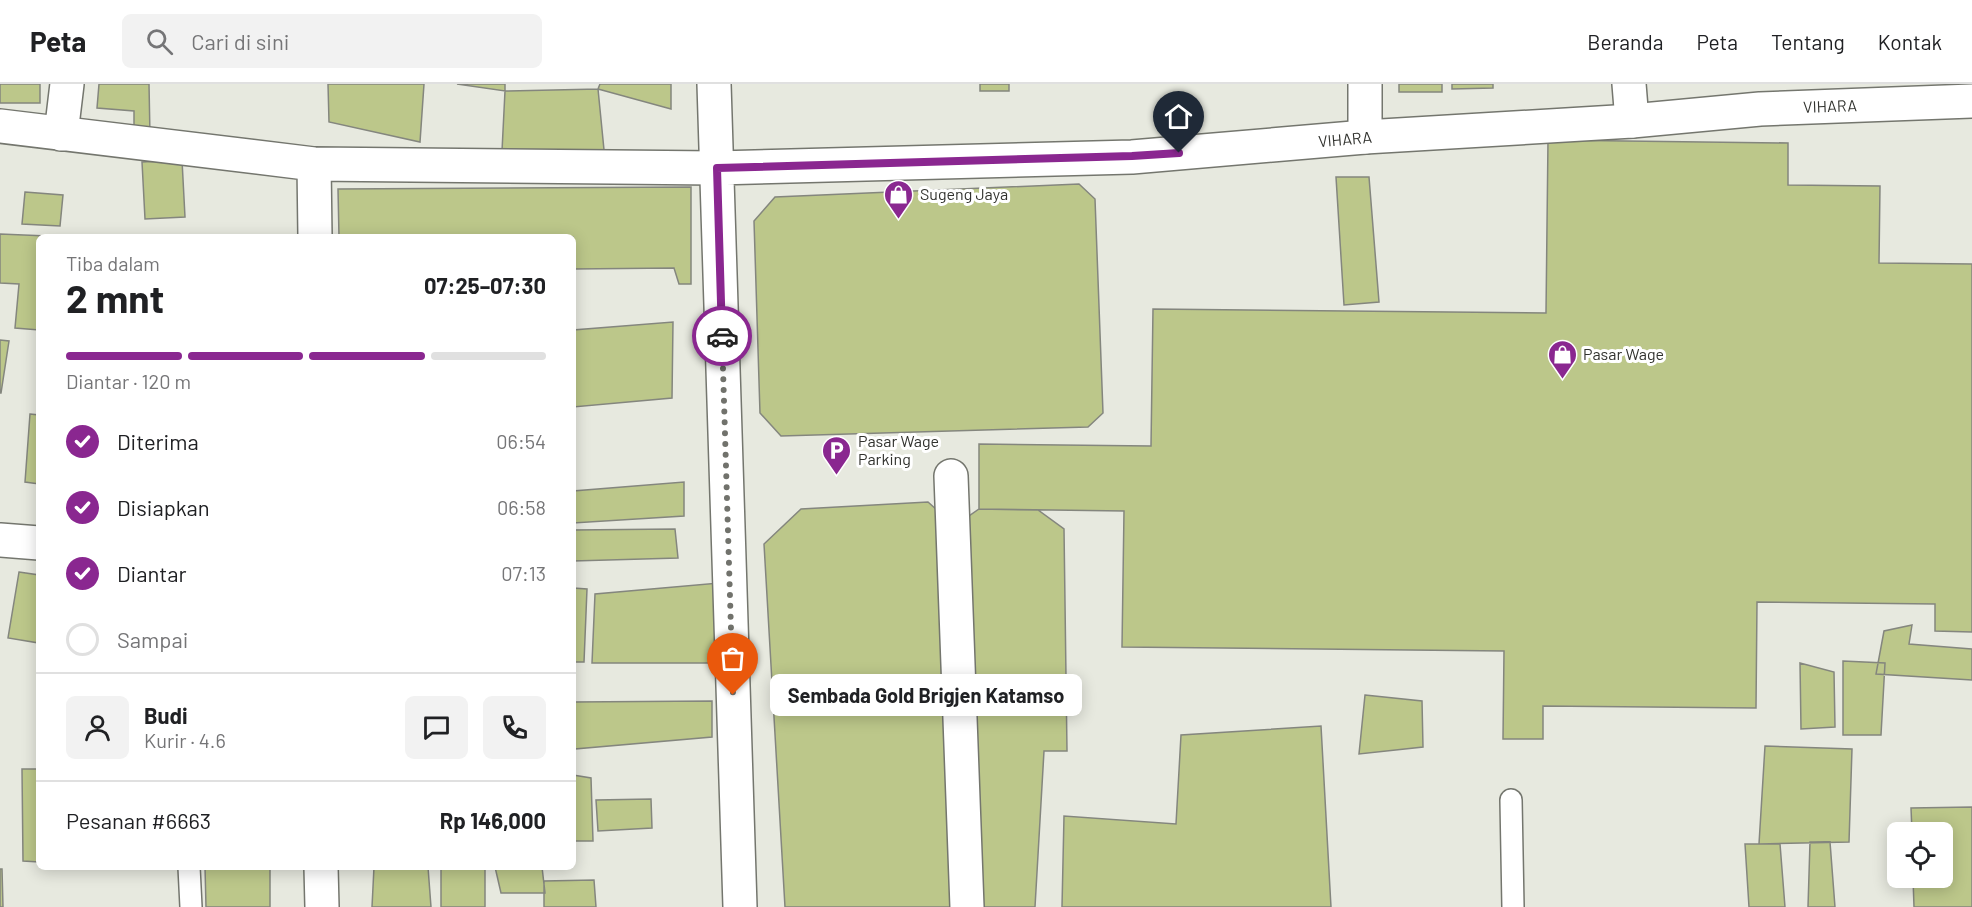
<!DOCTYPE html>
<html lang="id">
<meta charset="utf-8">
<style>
body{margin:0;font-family:Barlow,sans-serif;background:#f2f2f2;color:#202124;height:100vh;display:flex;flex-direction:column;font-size:22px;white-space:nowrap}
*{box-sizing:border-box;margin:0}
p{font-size:20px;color:#757577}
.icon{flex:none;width:33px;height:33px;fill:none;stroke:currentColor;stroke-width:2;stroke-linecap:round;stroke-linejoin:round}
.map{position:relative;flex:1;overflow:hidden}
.sheet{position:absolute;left:36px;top:150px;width:540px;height:636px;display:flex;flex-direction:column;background:#fff;border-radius:9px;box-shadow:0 3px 15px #0003}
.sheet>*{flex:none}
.tools{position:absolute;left:1887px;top:738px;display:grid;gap:12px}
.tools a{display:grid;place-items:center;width:66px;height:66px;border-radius:9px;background:#fff;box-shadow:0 3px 15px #0003;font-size:30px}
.pin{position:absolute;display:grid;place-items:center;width:51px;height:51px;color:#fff;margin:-62px -26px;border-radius:50% 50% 50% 0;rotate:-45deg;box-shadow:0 0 6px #0007}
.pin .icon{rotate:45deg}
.courier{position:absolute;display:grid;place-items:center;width:60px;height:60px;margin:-30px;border:4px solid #8a2790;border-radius:50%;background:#fff;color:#222;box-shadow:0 2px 8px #0007}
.bubble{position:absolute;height:42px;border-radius:9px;background:#fff;box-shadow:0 3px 15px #0003;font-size:20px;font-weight:700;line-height:42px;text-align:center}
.summary em{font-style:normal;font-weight:700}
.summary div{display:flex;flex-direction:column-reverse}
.summary{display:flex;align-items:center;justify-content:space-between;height:102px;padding:0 30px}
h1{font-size:39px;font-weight:700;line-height:45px}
.bar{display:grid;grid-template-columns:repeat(4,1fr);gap:9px 6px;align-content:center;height:72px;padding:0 30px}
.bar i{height:8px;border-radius:4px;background:#e0e0e0}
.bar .current{background:#8a2790}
.bar p{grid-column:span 4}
.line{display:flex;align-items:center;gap:15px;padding:0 30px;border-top:2px solid #e0e0e0}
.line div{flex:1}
.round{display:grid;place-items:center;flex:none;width:63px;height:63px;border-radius:9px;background:#f2f2f2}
ol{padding:0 30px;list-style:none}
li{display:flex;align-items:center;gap:18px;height:66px}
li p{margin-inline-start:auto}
li .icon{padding:6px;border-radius:50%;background:#8a2790;color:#fff;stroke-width:4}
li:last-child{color:#757577}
li i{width:33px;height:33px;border:3px solid #e0e0e0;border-radius:50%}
header{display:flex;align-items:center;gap:36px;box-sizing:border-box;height:84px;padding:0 30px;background:#fff;border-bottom:2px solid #e0e0e0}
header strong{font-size:28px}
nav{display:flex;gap:33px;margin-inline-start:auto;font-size:21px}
.search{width:420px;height:54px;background:#f2f2f2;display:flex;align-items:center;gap:15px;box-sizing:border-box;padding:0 21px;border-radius:9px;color:#757577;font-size:22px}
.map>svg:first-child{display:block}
</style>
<header>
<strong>Peta</strong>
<div class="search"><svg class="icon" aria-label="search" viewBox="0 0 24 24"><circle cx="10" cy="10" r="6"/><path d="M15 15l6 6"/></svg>Cari di sini</div>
<nav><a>Beranda</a><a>Peta</a><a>Tentang</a><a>Kontak</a></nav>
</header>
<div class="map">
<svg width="1972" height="823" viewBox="0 0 1972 823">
<rect width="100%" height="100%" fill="#e7e9df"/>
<path fill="#bcc78a" stroke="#84867e" stroke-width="1.5" d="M0,0h40v19h-40z
M99,0h50l1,52h-16v-25l-37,-3z
M328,0h96l-4,58 -91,-20z
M457,0h48v7z
M600,0h71v25l-73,-20z
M980,0h29v7h-29z
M1399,0h43v8h-43z
M1452,0h41v4l-41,1z
M598,5l7,71 -103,-9 3,-60z
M1548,56l240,3v42l92,1 -1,77 93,1v368l-37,-1v-27l-178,-2 -1,106 -213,-2v33h-40l1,-88 -382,-4 2,-136 -145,-2v-65l172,2 2,-137 393,4z
M182,76l3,57 -40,2 -3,-57z
M1336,93h33l10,125 -35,3z
M1079,100l16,15 8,214 -15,14 -307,9 -21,-23 -6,-192 21,-24z
M691,103v97h-12l-5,-16 -101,1v-32h-234l-1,-48z
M25,108l38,3 -3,31 -38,-2z
M0,150l71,3h-32v93l-24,-2 4,-44 -19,-1z
M673,238l-1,76 -99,9v-77z
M0,256l9,1 -8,52h-1z
M30,330l9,1v69l-14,-2z
M684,398v34l-111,7v-32z
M928,418l18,16 11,389h-172l-21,-363 37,-35z
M979,425l59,1 26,19 3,222h-23l-9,156h-64l-12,-384z
M675,445l3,29 -105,3v-31z
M19,488l20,3v68l-31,-5z
M719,499l3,80h-130l3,-69z
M573,504l14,1 -3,73h-11z
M1912,541l-3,19 63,5v31l-96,-6 8,-43z
M1843,577l42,2 -4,72h-38z
M1800,579l34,9 1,55 -34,2z
M1365,611l57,6 1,46 -64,7z
M712,617v36l-137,12v18h-2v-65z
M1321,642l10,181h-269l2,-91 112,8 5,-89z
M1765,662l87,3 -3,93 -90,2z
M22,685h17v93l-16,-1z
M573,691l18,3 2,63h-20z
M651,715l1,29 -54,3 -2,-31z
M1972,723v100h-58l-1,-29h29v-46h-30l-1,-24z
M1810,758h20l5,65h-27z
M1745,760h35l5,63h-36z
M205,783h65v40h-64z
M374,783h54l3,40h-59z
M441,783h44v40h-44z
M495,783h47l3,26h-44z
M0,785h2l1,38h-3z
M594,796l2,27h-52v-26z"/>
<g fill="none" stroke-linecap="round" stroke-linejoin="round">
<defs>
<path id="lane" d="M1511,716l2,107
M189,783l2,40"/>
<path id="street" d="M1365,0v53
M1629,0l3,37
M0,42l314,38 403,4
M61,50l6,-50
M314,80l1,73
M951,392l16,431
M0,456l39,3
M321,783l1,40"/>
<path id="secondary" d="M714,0l26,823
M717,84l415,-11 233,-20 267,-16 128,-12 212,-8"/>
</defs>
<use href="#lane" stroke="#74766e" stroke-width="24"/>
<use href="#street" stroke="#74766e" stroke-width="36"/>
<use href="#secondary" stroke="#74766e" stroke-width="36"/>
<use href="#lane" stroke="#fff" stroke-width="21"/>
<use href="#street" stroke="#fff" stroke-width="33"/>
<use href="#secondary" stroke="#fff" stroke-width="33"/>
</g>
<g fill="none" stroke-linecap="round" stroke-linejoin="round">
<path stroke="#71726c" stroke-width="6" stroke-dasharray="0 10.8" d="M722,252l11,359"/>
<path stroke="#8a2790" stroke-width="8" d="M722,252l-5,-168 415,-12 47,-3"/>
</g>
<defs>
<symbol id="shop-pin" viewBox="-11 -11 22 30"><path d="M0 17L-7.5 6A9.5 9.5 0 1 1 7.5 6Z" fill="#8a2790" stroke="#fff"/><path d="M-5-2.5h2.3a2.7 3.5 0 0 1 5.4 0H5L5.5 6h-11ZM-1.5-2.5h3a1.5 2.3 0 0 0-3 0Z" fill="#fff"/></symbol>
<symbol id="parking-pin" viewBox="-11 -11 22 30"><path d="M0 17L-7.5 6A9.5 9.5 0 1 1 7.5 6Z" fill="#8a2790" stroke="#fff"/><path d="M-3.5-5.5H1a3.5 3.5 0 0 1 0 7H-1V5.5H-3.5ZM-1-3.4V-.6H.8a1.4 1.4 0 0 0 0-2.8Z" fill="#fff"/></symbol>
</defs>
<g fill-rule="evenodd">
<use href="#shop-pin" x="882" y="94" width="33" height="45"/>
<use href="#shop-pin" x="1546" y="254" width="33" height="45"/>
<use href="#parking-pin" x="820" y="350" width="33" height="45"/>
</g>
<g text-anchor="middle" stroke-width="6" stroke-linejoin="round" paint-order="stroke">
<g font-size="16" fill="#31322e" stroke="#fff">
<text transform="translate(1830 22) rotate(-2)" y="6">VIHARA</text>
<text transform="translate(1345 55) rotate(-5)" y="6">VIHARA</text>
</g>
<g font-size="16" fill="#31322e" stroke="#fff" text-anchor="start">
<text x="920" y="116">Sugeng Jaya</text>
<text x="1583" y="276">Pasar Wage</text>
<text x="858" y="363">Pasar Wage<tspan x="858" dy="18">Parking</tspan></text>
</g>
</g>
</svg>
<div class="tools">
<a><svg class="icon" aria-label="locate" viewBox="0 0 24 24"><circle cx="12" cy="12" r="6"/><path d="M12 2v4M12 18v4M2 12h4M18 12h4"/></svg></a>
</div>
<div class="pin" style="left:733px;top:611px;background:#ea580c"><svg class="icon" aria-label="bag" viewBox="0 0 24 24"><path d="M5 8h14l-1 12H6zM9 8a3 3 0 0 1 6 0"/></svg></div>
<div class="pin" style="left:1179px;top:69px;background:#1f2937"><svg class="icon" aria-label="home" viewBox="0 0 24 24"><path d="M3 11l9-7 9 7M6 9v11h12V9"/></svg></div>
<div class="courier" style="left:722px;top:252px"><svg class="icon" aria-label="car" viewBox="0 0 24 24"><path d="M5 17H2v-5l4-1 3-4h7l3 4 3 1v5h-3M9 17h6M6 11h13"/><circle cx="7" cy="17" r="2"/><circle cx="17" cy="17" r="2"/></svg></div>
<div class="bubble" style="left:770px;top:590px;width:312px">Sembada Gold Brigjen Katamso</div>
<section class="sheet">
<div class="summary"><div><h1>2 mnt</h1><p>Tiba dalam</p></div><em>07:25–07:30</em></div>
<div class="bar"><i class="current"></i><i class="current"></i><i class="current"></i><i></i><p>Diantar · 120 m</p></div>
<ol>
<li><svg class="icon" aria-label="check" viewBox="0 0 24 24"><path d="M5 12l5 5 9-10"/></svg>Diterima<p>06:54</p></li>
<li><svg class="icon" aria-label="check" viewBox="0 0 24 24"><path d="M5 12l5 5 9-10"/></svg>Disiapkan<p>06:58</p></li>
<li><svg class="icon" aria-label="check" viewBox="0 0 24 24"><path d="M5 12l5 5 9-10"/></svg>Diantar<p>07:13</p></li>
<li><i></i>Sampai</li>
</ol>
<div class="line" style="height:108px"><a class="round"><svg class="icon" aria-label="person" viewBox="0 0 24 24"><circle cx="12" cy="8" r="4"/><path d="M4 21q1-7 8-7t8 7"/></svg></a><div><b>Budi</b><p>Kurir · 4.6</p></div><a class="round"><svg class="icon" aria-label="chat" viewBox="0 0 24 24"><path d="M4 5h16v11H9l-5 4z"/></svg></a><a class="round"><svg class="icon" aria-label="phone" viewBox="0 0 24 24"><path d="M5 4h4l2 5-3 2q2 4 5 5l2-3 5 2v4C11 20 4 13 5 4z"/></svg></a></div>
<div class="line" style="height:78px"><div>Pesanan #6663</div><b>Rp 146,000</b></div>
</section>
</div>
